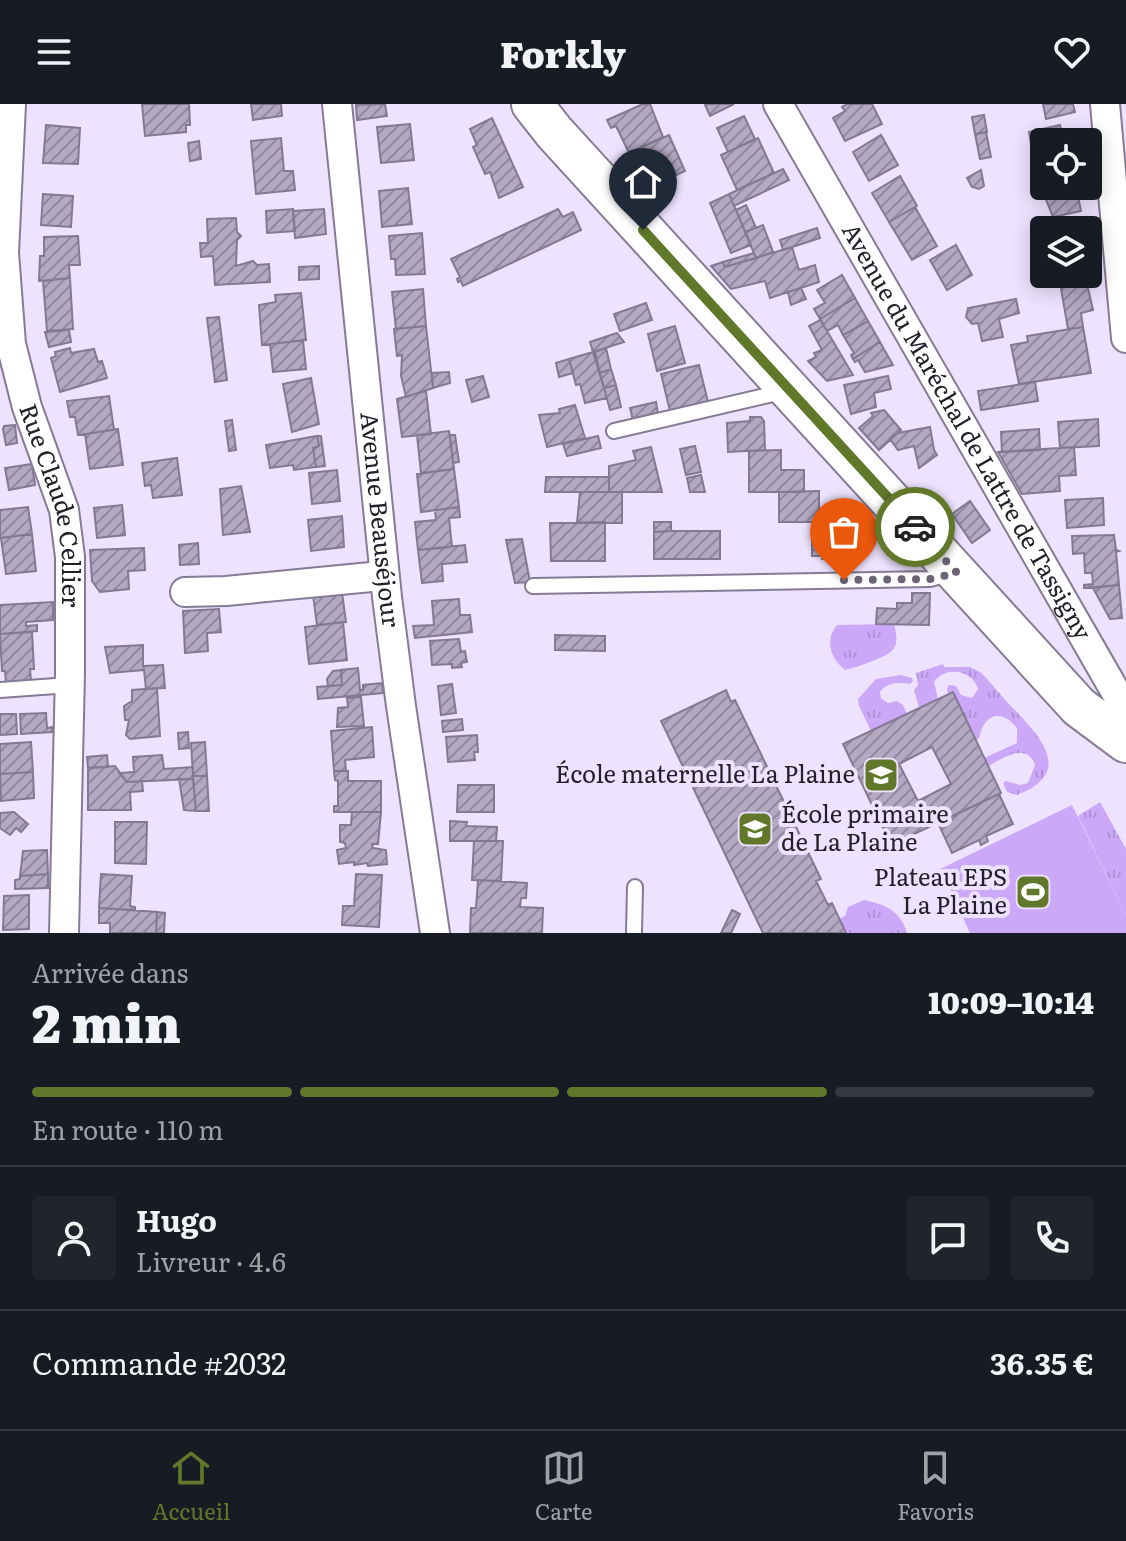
<!DOCTYPE html>
<html lang="fr">
<meta charset="utf-8">
<style>
body{margin:0;font-family:Literata,serif;background:#20242c;color:#f1f3f6;height:100vh;display:flex;flex-direction:column;font-size:30px;white-space:nowrap}
*{box-sizing:border-box;margin:0}
p{font-size:26px;color:#9ea1a6}
.icon{flex:none;width:44px;height:44px;fill:none;stroke:currentColor;stroke-width:2;stroke-linecap:round;stroke-linejoin:round}
.map{position:relative;height:829px;overflow:hidden}
.panel{display:flex;flex-direction:column;background:#171b24;flex:1}
.panel>*{flex:none}
.controls{position:absolute;left:1030px;top:24px;display:grid;gap:16px}
.controls a{display:grid;place-items:center;width:72px;height:72px;border-radius:8px;background:#171b24;box-shadow:0 4px 20px #0003;font-size:40px}
.pin{position:absolute;display:grid;place-items:center;width:68px;height:68px;color:#fff;margin:-82px -34px;border-radius:50% 50% 50% 0;rotate:-45deg;box-shadow:0 0 8px #0007}
.pin .icon{rotate:45deg}
.courier{position:absolute;display:grid;place-items:center;width:80px;height:80px;margin:-40px;border:6px solid #61782a;border-radius:50%;background:#fff;color:#222;box-shadow:0 2px 10px #0007}
.headline em{font-style:normal;font-weight:800}
.headline div{display:flex;flex-direction:column-reverse}
.headline{display:flex;align-items:center;justify-content:space-between;height:136px;padding:0 32px}
h1{font-size:52px;font-weight:800;line-height:60px}
.bar{display:grid;grid-template-columns:repeat(4,1fr);gap:12px 8px;align-content:center;height:96px;padding:0 32px}
.bar i{height:10px;border-radius:6px;background:#363941}
.bar .current{background:#61782a}
.bar p{grid-column:span 4}
.line{display:flex;align-items:center;gap:20px;padding:0 32px;border-top:2px solid #363941}
.line div{flex:1}
.round{display:grid;place-items:center;flex:none;width:84px;height:84px;border-radius:8px;background:#20242c}
header{display:flex;justify-content:space-between;align-items:center;height:104px;padding:0 32px;background:#171b24;font-size:36px;font-weight:800}
.tab-bar{display:flex;justify-content:space-around;align-items:center;height:112px;border-top:2px solid #363941;background:#171b24;font-size:22px;color:#9ea1a6}
.tab-bar a{display:grid;justify-items:center;gap:4px}
.tab-bar .current{color:#61782a}
.map>svg:first-child{display:block}
</style>
<header><svg class="icon" aria-label="menu" viewBox="0 0 24 24"><path d="M4 6h16M4 12h16M4 18h16"/></svg>Forkly<svg class="icon" aria-label="heart" viewBox="0 0 24 24"><path d="M12 20l-8-8c-3-5 5-10 8-4 3-6 11-1 8 4z"/></svg></header>
<div class="map">
<svg width="1126" height="829" viewBox="0 0 1126 829">
<defs>
<pattern id="grass-tufts" width="24" height="20" patternUnits="userSpaceOnUse" patternTransform="scale(2)"><rect width="24" height="20" fill="#cca9f8"/><path d="M3 7l-1-3M5 7V3M7 7l1-3M15 17l-1-3M17 17v-4M19 17l1-3" fill="none" stroke="#af91d5"/></pattern>
<pattern id="building-hatch" width="6" height="6" patternUnits="userSpaceOnUse" patternTransform="scale(2)"><rect width="6" height="6" fill="#b4a9c3"/><path d="M-1 1l2-2M0 6l6-6M5 7l2-2" fill="none" stroke="#92899f"/></pattern>
</defs>
<rect width="100%" height="100%" fill="#eee3ff"/>
<path fill="url(#grass-tufts)" d="M894,520c7,26 -1,29 -24,38 -8,3 -16,6 -25,8 -14,-11 -21,-29 -8,-45z
M943,560l1,3h26l10,5c11,10 19,22 30,33 28,29 67,67 7,90l-10,-3 -4,-9 3,-2 14,4 8,-2 7,-18c-8,-24 -32,-6 -47,1l-4,-8 33,-15v-15c-16,-20 -33,-14 -38,10l-3,3 -23,-48 -5,1 -1,-5 2,-4 7,1 5,9 11,3 6,-9c-5,-19 -33,-24 -44,-7l4,17 -19,9 -5,-18 4,-5 -2,-12z
M901,571l11,3 1,3 -3,3c-12,-2 -23,-2 -30,8l1,6 7,5 9,-2 6,4 4,9 -36,17 -12,-25 -1,-7 18,-20z
M1100,698l26,47v66l-48,-99z
M864,796c21,4 37,11 43,33h-61l-7,-14 6,-3 3,-9z"/>
<path fill="#cca9f8" d="M1072,701l54,110v18h-156l-30,-64z"/>
<path fill="url(#building-hatch)" stroke="#837992" stroke-width="2" fill-rule="evenodd" d="M142,0h47l1,21h-4v7l-41,4z
M251,0h30l1,12 -29,4z
M385,0l2,12 -30,4 -1,-15z
M643,0h7l13,33 -34,16 -13,-27 -5,2 -4,-8z
M734,0l-24,12 -5,-11 1,-1z
M847,0h25l10,20 -37,17 -12,-23 12,-7 -3,-4z
M1043,0h30l2,8 -29,7z
M984,11l3,17 -12,2 -3,-17z
M744,12l11,23 -27,13 -11,-24z
M492,14l31,69 -24,11 -9,-26 -5,2 -12,-27 4,-2 -7,-16z
M410,20l4,36 -33,3 -4,-36z
M46,21l34,3 -2,36 -35,-1z
M1060,21l4,17h-20v20l-10,2 -5,-32z
M986,28l5,25 -11,2 -5,-25z
M669,31l16,36 -28,13 -17,-36z
M881,31l17,30 -29,16 -16,-29z
M281,34l3,33h9l2,19 -39,4 -5,-53z
M758,34l16,35 -37,17 -16,-35z
M199,37l2,18 -11,2 -2,-18z
M783,65l6,11 -55,26 -5,-12z
M981,66l3,16 -5,3 -7,-2 -5,-9z
M900,72l17,30 -28,16 -17,-29z
M1046,82h30l5,25 -28,6 -8,-20 3,-3z
M408,84l4,36 -30,3 -3,-36z
M43,90l30,2 -2,31 -30,-2z
M729,90l22,51 -20,8 -21,-50z
M746,101l10,23 -11,4 -9,-22z
M915,103l22,39 -25,14 -23,-38z
M293,105l2,22 -28,2 -1,-22z
M324,105l2,25 -31,4 -2,-27z
M558,105l5,8 10,-5 8,18 -118,56 -2,-5 -3,1 -1,-3 3,-2 -9,-18z
M236,114l1,14 4,4 -4,4 -1,26 17,-5 4,4 12,-1 1,18 -55,3 -2,-29 -12,1 -1,-14h8l-1,-24z
M763,121l10,27 -17,6 -11,-26z
M817,124l3,10 -37,12 -3,-10z
M422,129l3,41 -29,1 -1,-16h-4l-2,-23z
M78,132l2,29h-11l1,13 -31,3 1,-25h4v-19z
M956,141l16,30 -25,15 -17,-30z
M792,143l7,23 16,-5 4,17 -49,16 -5,-17 -34,8 -20,-23 12,-4 2,5z
M754,149l2,5 -31,9 -2,-5z
M319,162v13l-20,1v-13z
M1071,170h17l2,10h-3l6,26 -12,3 2,14 -15,2 -9,-52z
M842,171l13,23 -35,21 -6,-10 11,-6 -8,-13z
M70,174l3,51 -26,2 -4,-50z
M801,184l5,11 -15,6 -3,-13z
M423,185l3,37 -30,3 -4,-37z
M301,189l5,47 -44,5 -3,-40 17,-3 -1,-7z
M855,194l13,23 -25,14 -5,-10 -11,6 -7,-12z
M1016,195l3,14 -20,6 4,18 -21,4 -4,-18 -6,1 -6,-7 2,-9z
M646,199l6,17 -32,11 -6,-17z
M219,213l8,63 -12,2 -8,-64z
M820,216l7,11 26,44 -26,6 -19,-20 8,-4 -2,-4 8,-3 -13,-24z
M868,217l12,21 -27,17 -2,-4 3,-2 -11,-18z
M426,222l7,62 -27,9 -5,-21 1,-21 -5,1 -3,-27z
M675,222l10,37 -28,8 -9,-37z
M1083,223l8,46 -72,11 -8,-39 17,-3 -1,-6z
M69,226l2,12 -22,5 -4,-15z
M617,229l7,9 -31,10 -3,-10z
M303,236l3,29 -33,3 -3,-28z
M880,238l13,23 -28,7 -7,-12 -3,2 -2,-3z
M70,244l1,5 23,-4 4,13 4,-1 5,17 -47,14 -9,-34 5,-2 -1,-4z
M606,244l5,21 -11,4 -5,-21z
M593,248l14,46 -22,5 -5,-19 -4,1 -7,-26z
M569,255l4,14 -14,4 -3,-14z
M699,261l9,37 -38,9 -9,-37z
M611,265l5,16 -12,3 -4,-15z
M449,268l1,11 -17,5 -1,-15z
M483,272l6,21 -17,5 -6,-22z
M888,272l3,13 -17,4 2,14 -25,7 -7,-29z
M311,274l8,46 -27,8 -9,-48z
M1035,278l3,19 -57,9 -3,-19z
M616,281l5,22 -11,3 -6,-22z
M426,287l5,43 -29,3 -5,-38z
M109,292l5,34 -36,5 -3,-18h-5l-3,-16z
M656,298l2,12 -25,6 -3,-12z
M575,301l10,33 -38,9 -8,-32 21,-2 -1,-4z
M884,306l17,20 -22,20 -20,-22 14,-12 -2,-3z
M750,313h11l3,4 1,29 -37,2 -1,-29 23,-2z
M1098,315l1,27 -39,2 -2,-26z
M232,316l4,30 -7,1 -4,-30z
M15,321l2,18 -11,2 -3,-16 1,-3z
M930,323l4,23 3,5 -18,13 -5,-22 -16,4 -8,-11 8,-6z
M118,325l5,36 -33,4 -5,-35z
M1039,325l1,21 -38,2 -1,-20z
M449,327l5,38 -33,4 -4,-38z
M450,331h5l4,27 -6,1z
M317,332l2,10 -6,2 3,19 -22,3 -1,-5 -23,3 -4,-23z
M317,332h4l4,30 -9,1 -3,-19 6,-2z
M598,332l3,12 -34,8 -4,-12z
M695,342l6,26 -15,3 -6,-26z
M651,343l11,45h-53v-26l27,-6 -3,-9z
M1074,343l2,28 -17,1 1,15 -38,3 -24,-42z
M781,346v20h23v22h-55v-41z
M177,354l5,37 -29,3 -2,-13 -6,1 -3,-23z
M32,360l3,21 -26,5 -4,-22z
M454,365l5,38 -38,5 -4,-38z
M337,366l3,31 -28,3 -3,-31z
M701,371l4,17h-15l-3,-14z
M546,373h63v15h-64z
M241,382l9,46 -27,3 -3,-46z
M819,387v31h-40v-30z
M580,388h42v31h-45z
M1103,394l1,27 -37,3 -2,-28z
M970,397l20,29 -18,13 -20,-29z
M122,401l3,30 -28,3 -3,-30z
M28,403l4,27 -32,4v-28z
M459,403l1,10 -11,1 3,29 -34,3 -3,-28 21,-2 -1,-10z
M342,412l2,31 -33,4 -3,-31z
M605,418v39h-54l-1,-38z
M654,418h17v9l-17,1z
M821,418h33v37h-32z
M671,427h49v28h-66v-27z
M816,429h5l1,23h-10v-19z
M32,430l4,37 -30,3 -5,-36z
M1114,431l2,15 3,1 -3,1 3,33 -35,3v-3l9,-1 -1,-11h-7l-1,-20 -11,1 -1,-18z
M522,435l8,43 -15,1 -9,-43z
M198,439l1,21 -19,1 -1,-20z
M465,441l2,17 -25,2 1,17 -21,2 -4,-33z
M144,444l1,22 -17,1 1,18 -29,3 -8,-11 -2,-31z
M341,481l5,37 -29,3 -5,-37z
M1119,481l3,33 -12,1 -17,-31z
M912,489h18l-1,32 -53,-1 1,-16 20,1v-6h15z
M459,495l1,16h10l2,17 -57,6 -2,-12 21,-1 -2,-24z
M53,498v18l-27,2v4l11,-1v6l-37,3v-29z
M219,505l2,23 -14,1 1,18 -23,2 -2,-42z
M343,518l4,38 -38,4 -4,-37z
M32,528l2,37h-4l1,12 -25,1 -1,-11h-3l-2,-37z
M555,531l50,1v15l-50,-1z
M459,535l2,13 4,-1 2,11 -6,1 1,4 -10,1v-4l-20,1 -2,-24z
M143,541v21l20,-1 2,23 -19,1 -2,-19 -34,3 -5,-26z
M358,564l2,22h3v-5l19,-2 1,10 -65,6 -1,-12 25,-2 -1,-15z
M341,566l1,15 -14,1 -1,-7 6,-8z
M452,580l4,29 -15,2 -3,-29z
M157,584l3,48 -30,3 -4,-4 3,-15h-4l-1,-14 8,-5v-11z
M726,586l5,12 4,-2 86,179 -5,2 12,24 4,-2 14,30h-83l-102,-212z
M953,588l48,101 -110,52 -48,-101zM932,643l19,37 -33,17 -19,-37z
M361,593l3,29 -27,1 1,-19 10,-1 -1,-9z
M46,609l1,15 5,-1v5l-31,2 -1,-20z
M0,610h16l1,20 -17,1z
M462,615l1,11 -20,2 -1,-11z
M372,623l2,30 -29,3 1,11h-12l-3,-40z
M188,628l1,16 -10,1 -1,-16z
M477,631l1,17h-4l1,8 -27,2 -2,-25z
M31,638l2,30 -33,2v-30z
M205,638l2,34h-14l-2,-33z
M107,651l1,12 -20,1 -1,-11z
M162,651l2,14 29,-2v12l-66,3 -8,-9 15,-1 -1,-15z
M115,662l12,16 15,-1 1,10 -13,1 1,18h-43v-42z
M334,667h14v10h33v31h-47v-6h4v-25l-3,-1z
M33,668l1,26 -33,3 -1,-27z
M193,672h14l2,35h-13z
M179,675h14l3,32 -12,-1z
M458,681h36v27h-37z
M999,690l14,30 -27,12 2,5 -7,4 -2,-5 -27,13 -14,-30z
M14,708l14,12 -7,8 -5,-4 -6,7 -10,-7v-15z
M352,708h29l-3,32h-6l1,4 13,2 1,14 -19,2 -1,-3 -13,2v-3l-15,2 -2,-14 9,-2 -1,-5 -5,-1v-17h11z
M450,717l17,1 -1,4 31,1 -1,14h-46z
M115,718h32l-1,42 -31,-1z
M474,737h29l-2,40 -29,-1z
M47,746l1,24 -28,2 3,-25z
M48,770v14l-33,1v-9l5,-1v-3z
M101,770l31,2 -2,30 5,1v3l-36,-2z
M356,770l26,1 -3,52 -37,-2 1,-19h11z
M478,776l49,3 -1,15h-5l-1,9 23,1 -1,25h-72l1,-25h5z
M29,791v34l-26,1 1,-34z
M99,804l58,4 -1,21h-46v-10h-11z
M732,806l8,4 -9,19h-10z
M157,808l8,1 -1,20h-8z"/>
<g fill="none" stroke-linecap="round" stroke-linejoin="round">
<defs>
<path id="lane" d="M614,327l172,-40
M533,482l397,-7 19,-5
M0,586l70,-5
M634,829l1,-46"/>
<g id="street">
<path id="s1" d="M11,0l-7,149 7,91 16,63 37,103 6,47v116l-6,260"/>
<path id="s2" d="M337,0l50,493 14,109 34,227"/>
<path id="s3" d="M778,0l348,606"/>
<path d="M1105,0l21,234"/>
<path d="M185,488l41,-1 145,-14"/>
</g>
<path id="secondary" d="M532,0l22,28 525,575 47,35"/>
</defs>
<use href="#lane" stroke="#857b94" stroke-width="18"/>
<use href="#street" stroke="#857b94" stroke-width="32"/>
<use href="#secondary" stroke="#857b94" stroke-width="44"/>
<use href="#lane" stroke="#fff" stroke-width="14"/>
<use href="#street" stroke="#fff" stroke-width="28"/>
<use href="#secondary" stroke="#fff" stroke-width="40"/>
</g>
<g fill="none" stroke-linecap="round" stroke-linejoin="round">
<path stroke="#6b6475" stroke-width="8" stroke-dasharray="0 14.4" d="M844,476l86,-1 27,-6 -42,-46"/>
<path stroke="#61782a" stroke-width="10" d="M643,126l272,297"/>
</g>
<defs>
<symbol id="school-square" viewBox="-11 -11 22 22"><rect x="-9" y="-9" width="18" height="18" rx="4" fill="#61782a" stroke="#eee3ff"/><path d="M0-5L7-2L0 1L-7-2ZM-4 1L0 2.5L4 1V4Q0 6-4 4Z" fill="#fff"/></symbol>
<symbol id="stadium-square" viewBox="-11 -11 22 22"><rect x="-9" y="-9" width="18" height="18" rx="4" fill="#61782a" stroke="#eee3ff"/><path d="M0-5a6.5 5 0 1 0 0 10a6.5 5 0 1 0 0-10ZM-3.5-1.8h7v3.6h-7Z" fill="#fff"/></symbol>
</defs>
<g fill-rule="evenodd">
<use href="#school-square" x="861" y="651" width="40" height="40"/>
<use href="#school-square" x="735" y="705" width="40" height="40"/>
<use href="#stadium-square" x="1013" y="768" width="40" height="40"/>
</g>
<g text-anchor="middle" stroke-width="8" stroke-linejoin="round" paint-order="stroke">
<g font-size="24" fill="#24202a" stroke="#eee3ff">
<text dy="8" stroke="none"><textPath href="#s3" startOffset="378">Avenue du Maréchal de Lattre de Tassigny</textPath></text>
<text dy="8" stroke="none"><textPath href="#s1" startOffset="408">Rue Claude Cellier</textPath></text>
<text dy="8" stroke="none"><textPath href="#s2" startOffset="418">Avenue Beauséjour</textPath></text>
</g>
<g font-size="24" fill="#24202a" stroke="#eee3ff" text-anchor="end">
<text x="855" y="679">École maternelle La Plaine</text>
<text x="781" y="719" text-anchor="start">École primaire<tspan x="781" dy="28">de La Plaine</tspan></text>
<text x="1007" y="782">Plateau EPS<tspan x="1007" dy="28">La Plaine</tspan></text>
</g>
</g>
</svg>
<div class="controls">
<a><svg class="icon" aria-label="locate" viewBox="0 0 24 24"><circle cx="12" cy="12" r="6"/><path d="M12 2v4M12 18v4M2 12h4M18 12h4"/></svg></a>
<a><svg class="icon" aria-label="layers" viewBox="0 0 24 24"><path d="M12 4l9 5-9 5-9-5zM3 14l9 5 9-5"/></svg></a>
</div>
<div class="pin" style="left:844px;top:476px;background:#ea580c"><svg class="icon" aria-label="bag" viewBox="0 0 24 24"><path d="M5 8h14l-1 12H6zM9 8a3 3 0 0 1 6 0"/></svg></div>
<div class="pin" style="left:643px;top:126px;background:#1f2937"><svg class="icon" aria-label="home" viewBox="0 0 24 24"><path d="M3 11l9-7 9 7M6 9v11h12V9"/></svg></div>
<div class="courier" style="left:915px;top:423px"><svg class="icon" aria-label="car" viewBox="0 0 24 24"><path d="M5 17H2v-5l4-1 3-4h7l3 4 3 1v5h-3M9 17h6M6 11h13"/><circle cx="7" cy="17" r="2"/><circle cx="17" cy="17" r="2"/></svg></div>
</div>
<section class="panel">
<div class="headline"><div><h1>2 min</h1><p>Arrivée dans</p></div><em>10:09–10:14</em></div>
<div class="bar"><i class="current"></i><i class="current"></i><i class="current"></i><i></i><p>En route · 110 m</p></div>
<div class="line" style="height:144px"><a class="round"><svg class="icon" aria-label="person" viewBox="0 0 24 24"><circle cx="12" cy="8" r="4"/><path d="M4 21q1-7 8-7t8 7"/></svg></a><div><b>Hugo</b><p>Livreur · 4.6</p></div><a class="round"><svg class="icon" aria-label="chat" viewBox="0 0 24 24"><path d="M4 5h16v11H9l-5 4z"/></svg></a><a class="round"><svg class="icon" aria-label="phone" viewBox="0 0 24 24"><path d="M5 4h4l2 5-3 2q2 4 5 5l2-3 5 2v4C11 20 4 13 5 4z"/></svg></a></div>
<div class="line" style="height:104px"><div>Commande #2032</div><b>36.35 €</b></div>
</section>
<nav class="tab-bar">
<a class="current"><svg class="icon" aria-label="home" viewBox="0 0 24 24"><path d="M3 11l9-7 9 7M6 9v11h12V9"/></svg>Accueil</a>
<a><svg class="icon" aria-label="map" viewBox="0 0 24 24"><path d="M3 6l6-2 6 2 6-2v14l-6 2-6-2-6 2zM9 4v14M15 6v14"/></svg>Carte</a>
<a><svg class="icon" aria-label="saved" viewBox="0 0 24 24"><path d="M7 4h10v16l-5-4-5 4z"/></svg>Favoris</a>
</nav>
